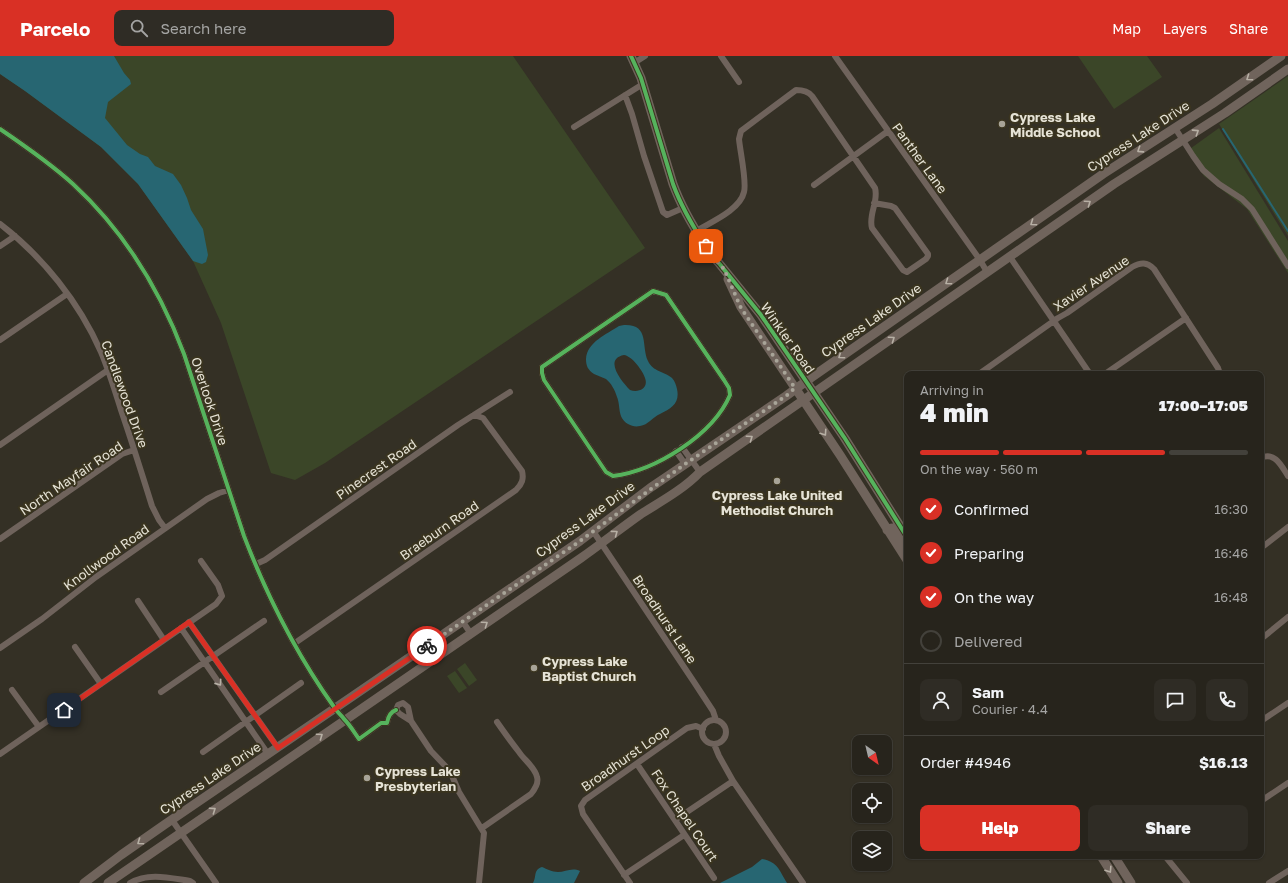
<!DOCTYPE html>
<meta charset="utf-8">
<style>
body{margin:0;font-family:"Golos Text",sans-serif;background:#2f2c25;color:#f1f3f6;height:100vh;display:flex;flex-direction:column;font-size:15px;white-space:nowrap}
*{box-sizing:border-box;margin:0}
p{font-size:13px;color:#a4a4a3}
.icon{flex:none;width:22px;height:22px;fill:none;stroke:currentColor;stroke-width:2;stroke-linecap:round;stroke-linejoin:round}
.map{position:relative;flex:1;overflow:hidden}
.side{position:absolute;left:904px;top:315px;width:360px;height:488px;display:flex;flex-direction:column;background:#27241c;border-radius:8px;box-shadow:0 1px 3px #0004,0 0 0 1px #43413b}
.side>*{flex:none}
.needle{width:26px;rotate:146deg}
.controls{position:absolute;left:852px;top:679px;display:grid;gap:8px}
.controls a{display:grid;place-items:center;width:40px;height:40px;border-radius:8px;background:#27241c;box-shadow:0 1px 3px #0004,0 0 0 1px #43413b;font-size:20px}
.pin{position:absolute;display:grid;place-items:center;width:34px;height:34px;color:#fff;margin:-17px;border-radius:8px;box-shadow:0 2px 6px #0006}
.courier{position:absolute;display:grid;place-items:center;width:40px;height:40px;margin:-20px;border:3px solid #d93025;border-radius:50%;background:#fff;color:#222;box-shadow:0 1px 5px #0007}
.headline em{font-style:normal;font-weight:800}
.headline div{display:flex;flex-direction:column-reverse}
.headline{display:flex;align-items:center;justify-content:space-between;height:68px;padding:0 16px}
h1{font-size:26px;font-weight:800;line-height:30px}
.bar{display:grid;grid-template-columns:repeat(4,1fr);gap:6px 4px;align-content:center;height:48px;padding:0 16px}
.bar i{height:5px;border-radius:3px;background:#43413b}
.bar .on{background:#d93025}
.bar p{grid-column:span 4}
.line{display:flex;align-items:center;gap:10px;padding:0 16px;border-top:1px solid #43413b}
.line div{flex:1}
.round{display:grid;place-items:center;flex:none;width:42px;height:42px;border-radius:8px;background:#2f2c25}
ol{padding:0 16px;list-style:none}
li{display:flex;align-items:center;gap:12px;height:44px}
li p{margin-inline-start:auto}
li .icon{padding:4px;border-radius:50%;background:#d93025;color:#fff;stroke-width:4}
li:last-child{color:#a4a4a3}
li i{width:22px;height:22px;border:2px solid #43413b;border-radius:50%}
.primary-button{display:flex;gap:8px;margin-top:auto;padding:8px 16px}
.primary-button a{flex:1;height:46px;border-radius:8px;background:#d93025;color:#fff;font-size:16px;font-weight:800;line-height:46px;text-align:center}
.primary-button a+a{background:#2f2c25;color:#f1f3f6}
header{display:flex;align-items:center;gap:24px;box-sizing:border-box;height:56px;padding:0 20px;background:#d93025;color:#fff}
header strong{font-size:19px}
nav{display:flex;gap:22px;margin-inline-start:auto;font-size:14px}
.search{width:280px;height:36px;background:#2f2c25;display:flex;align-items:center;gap:10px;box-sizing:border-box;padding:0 14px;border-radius:8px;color:#a4a4a3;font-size:15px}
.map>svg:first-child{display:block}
</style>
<header>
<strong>Parcelo</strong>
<div class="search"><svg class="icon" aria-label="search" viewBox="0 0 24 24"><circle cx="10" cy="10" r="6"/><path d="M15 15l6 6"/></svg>Search here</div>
<nav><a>Map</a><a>Layers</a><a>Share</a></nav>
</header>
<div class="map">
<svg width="1288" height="827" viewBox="0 0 1288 827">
<rect width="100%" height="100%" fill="#343025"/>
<path fill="#3b4628" d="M0,0h513l132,192 -320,215 -30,17 -24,-7 -50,-150 -28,-62 -55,-77 -37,-37 -76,-56 -25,-17z
M1078,0h69l15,21 -48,32z
M1288,20v160l-69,-112z
M1219,72l69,113v32l-41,-64 -43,-33 -17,-25z
M465,607l12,17 -8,6 -12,-17z
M455,615l12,17 -8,5 -12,-17z"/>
<path fill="#276672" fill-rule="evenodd" d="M0,0h114l10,17 6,7 1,4 -23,18 -3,16 22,27 13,9 8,3 7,9 18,8 8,11 6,13 4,12 12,19 5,26 -2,7 -4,2 -9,-3 -55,-77 -37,-37 -76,-56 -25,-17z
M624,269c26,-1 17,21 24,36 5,11 16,10 24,17 3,3 4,7 5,11 3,14 -5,19 -17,25 -7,3 -12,11 -20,12 -5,1 -8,0 -12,-2 -11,-7 -7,-17 -11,-27 -2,-7 -6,-14 -11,-18 -4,-2 -8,-3 -12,-5 -6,-4 -8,-8 -8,-15 1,-17 21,-25 33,-33zM624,299c8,1 19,16 21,23 4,11 -7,15 -15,12 -8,-8 -27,-31 -6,-35z
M762,803c16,3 17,11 25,24h-67l32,-16z
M542,811c5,2 10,5 16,5 7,0 14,-5 22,-1l-6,12h-41c4,-7 0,-13 9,-16z"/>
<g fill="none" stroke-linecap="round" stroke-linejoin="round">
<path stroke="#276672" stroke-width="2" d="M1223,73l65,102"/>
<path stroke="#6f635c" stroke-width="6" d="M721,0l18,26
M835,0l145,204 7,12
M634,7l11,-7
M625,39l7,19 12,42 19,56 4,3 16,-7
M574,71l69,-43
M1175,72l18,28 10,14 16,14 23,15 10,10 36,57
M0,73c25,17 51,35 73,55 51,47 87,106 111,170l60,182c23,60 53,119 90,171 3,5 7,8 10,12 6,6 10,13 15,20l22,-16h6c1,-6 3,-11 9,-13
M814,129l74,-54
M0,168c43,33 79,78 101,128 8,19 14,39 20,58 11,32 21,64 31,96l7,14 6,8
M696,175c15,-9 44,-21 48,-39 3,-10 -4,-41 -5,-53l2,-8 55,-41c7,0 12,1 16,6l63,92c4,13 -7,27 -3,40l31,42 4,2 19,-13 2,-3v-2l-33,-46 -4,-2 -17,-3
M0,190l15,-10
M1010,201l80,117
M653,235l13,4 58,85 5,8 1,7c-17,40 -75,76 -117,81l-7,-4 -62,-92 -2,-7v-6z
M0,284l67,-46
M979,318l79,-56 9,-5 65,-46c9,-5 15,-5 22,2l64,99 2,6
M1105,318l81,-56
M0,389l108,-75
M682,391l18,25
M676,395l9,13
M1261,402c14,-7 21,9 27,18
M593,475l101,151 19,29 3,9
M0,483l122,-85 12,-4
M1261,492l27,-21
M256,508l9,-4 193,-135 52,-33
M138,545l26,39
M189,566l89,126
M463,566l8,12
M181,572l87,126
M1261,583l27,-22
M295,587l221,-153c6,-6 8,-11 6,-19l-39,-53 -9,-3
M75,591l26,37
M0,592l42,-29 54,-42 111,-78 12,-6 10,-3
M12,634l27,37
M161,636l103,-71
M702 676a12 12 0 1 1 24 0a12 12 0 1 1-24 0Z
M411,665l-11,-7 -4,-4 2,-5 5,-2 5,4 3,14 20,30 19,20 9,21 25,41 -5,50
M1261,665l27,-18
M714,688l5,12 14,25 70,102
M203,696l98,-69
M0,698l216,-150 6,-8 -4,-11 -17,-24
M637,708l77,114
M1261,745l27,-18
M172,764l44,63
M675,764l58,-39
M482,772l49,-34c4,-5 8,-11 6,-17 -2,-10 -13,-17 -18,-25 -8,-10 -15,-20 -22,-30
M1165,800l22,27
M624,819l60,-40
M130,827c19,-11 40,-5 60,-2l3,2
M630,827l-47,-69 -2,-8 4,-6 102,-72 9,-2 7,3
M1269,827l19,-12"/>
<path stroke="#70645c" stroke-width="9" d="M631,0l10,22 32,106c8,22 19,41 32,61 5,6 8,12 13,17l43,53 83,122 63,100
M728,223l13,28 99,148 67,105
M887,474l5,-2 8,8 7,11
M1101,800l17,27
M1114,800l17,27
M84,827l37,-28 43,-30 416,-284 70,-53 136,-92 26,-19 291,-203 109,-70 69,-48
M108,827l473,-325c20,-14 40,-30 60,-44 19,-12 43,-25 59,-42l414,-288 111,-71 63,-44"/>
<defs>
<path id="cycleway" d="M631,0l10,22 32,106c8,22 19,41 32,61 5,6 8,12 13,17l43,53 83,122 63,100
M0,73c25,17 51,35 73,55 51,47 87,106 111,170l60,182c23,60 53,119 90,171 3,5 7,8 10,12 6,6 10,13 15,20l22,-16h6c1,-6 3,-11 9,-13
M653,235l13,4 58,85 5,8 1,7c-17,40 -75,76 -117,81l-7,-4 -62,-92 -2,-7v-6z"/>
</defs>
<use href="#cycleway" stroke="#3a341f" stroke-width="6"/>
<use href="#cycleway" stroke="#56b35d" stroke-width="4"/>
</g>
<defs><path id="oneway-chevron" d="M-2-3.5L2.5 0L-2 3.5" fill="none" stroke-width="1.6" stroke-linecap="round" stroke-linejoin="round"/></defs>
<g stroke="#b7b0a5">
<use href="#oneway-chevron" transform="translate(1249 22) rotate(145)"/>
<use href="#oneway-chevron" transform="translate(1196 76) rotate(-33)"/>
<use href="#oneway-chevron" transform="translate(1140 94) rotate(147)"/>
<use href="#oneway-chevron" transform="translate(1088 147) rotate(-35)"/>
<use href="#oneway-chevron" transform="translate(1033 167) rotate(145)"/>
<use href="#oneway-chevron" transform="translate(948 226) rotate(145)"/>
<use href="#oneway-chevron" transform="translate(892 283) rotate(-35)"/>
<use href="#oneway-chevron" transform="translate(841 300) rotate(145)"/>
<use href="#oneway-chevron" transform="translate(824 377) rotate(56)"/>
<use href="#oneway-chevron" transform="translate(750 382) rotate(-35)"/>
<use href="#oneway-chevron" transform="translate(615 477) rotate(-37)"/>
<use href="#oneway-chevron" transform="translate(485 568) rotate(-35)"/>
<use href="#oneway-chevron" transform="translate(320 680) rotate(-35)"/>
<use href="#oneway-chevron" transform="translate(213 754) rotate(-34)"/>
<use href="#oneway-chevron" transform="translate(140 786) rotate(145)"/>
<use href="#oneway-chevron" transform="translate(1109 814) rotate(57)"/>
</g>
<use stroke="#b6b0a5" href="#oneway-chevron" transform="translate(219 627) rotate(55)"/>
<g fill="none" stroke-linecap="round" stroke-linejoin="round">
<path stroke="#a8a498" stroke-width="4" stroke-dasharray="0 7.2" d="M427,590l153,-105 105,-77 101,-68 9,-8 -54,-80 -17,-39 -11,-12 -7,-11"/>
<path stroke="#d93025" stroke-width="5" d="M64,654l125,-88 89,126 149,-102"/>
</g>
<g fill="#a8a498" stroke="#3a341f" stroke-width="1.5">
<circle cx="1002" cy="68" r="4"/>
<circle cx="777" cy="425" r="4"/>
<circle cx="534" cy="612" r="4"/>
<circle cx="367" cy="722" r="4"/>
</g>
<g text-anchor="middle" stroke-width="4" stroke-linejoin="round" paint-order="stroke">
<g font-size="13" font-weight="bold" fill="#e6e3d6" stroke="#3a341f" text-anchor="start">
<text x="1010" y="66">Cypress Lake<tspan x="1010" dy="15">Middle School</tspan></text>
<text x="777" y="444" text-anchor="middle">Cypress Lake United<tspan x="777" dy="15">Methodist Church</tspan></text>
<text x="542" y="610">Cypress Lake<tspan x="542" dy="15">Baptist Church</tspan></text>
<text x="375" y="720">Cypress Lake<tspan x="375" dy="15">Presbyterian</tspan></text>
</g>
<g font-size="13" fill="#e6e3d6" stroke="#3a341f">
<text transform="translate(1138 80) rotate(-33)" y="5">Cypress Lake Drive</text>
<text transform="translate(920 102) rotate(54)" y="5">Panther Lane</text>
<text transform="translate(1091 227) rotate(-34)" y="5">Xavier Avenue</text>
<text transform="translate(871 264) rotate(-35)" y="5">Cypress Lake Drive</text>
<text transform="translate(788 282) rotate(55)" y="5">Winkler Road</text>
<text transform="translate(125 338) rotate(70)" y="5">Candlewood Drive</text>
<text transform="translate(210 345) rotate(72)" y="5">Overlook Drive</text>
<text transform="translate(376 413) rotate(-35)" y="5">Pinecrest Road</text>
<text transform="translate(71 422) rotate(-34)" y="5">North Mayfair Road</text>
<text transform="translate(585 463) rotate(-36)" y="5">Cypress Lake Drive</text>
<text transform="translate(439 474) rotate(-35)" y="5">Braeburn Road</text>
<text transform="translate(106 501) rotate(-36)" y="5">Knollwood Road</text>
<text transform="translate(665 563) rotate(56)" y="5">Broadhurst Lane</text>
<text transform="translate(625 702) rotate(-35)" y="5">Broadhurst Loop</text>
<text transform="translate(210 722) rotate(-34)" y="5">Cypress Lake Drive</text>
<text transform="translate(685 759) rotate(56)" y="5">Fox Chapel Court</text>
</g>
</g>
</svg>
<div class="controls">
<a><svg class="needle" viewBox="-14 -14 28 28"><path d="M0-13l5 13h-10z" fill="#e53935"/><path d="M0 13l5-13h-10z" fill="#a4a4a3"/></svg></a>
<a><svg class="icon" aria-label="locate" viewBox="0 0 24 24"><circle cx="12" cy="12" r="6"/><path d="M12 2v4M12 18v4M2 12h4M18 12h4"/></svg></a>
<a><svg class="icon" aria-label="layers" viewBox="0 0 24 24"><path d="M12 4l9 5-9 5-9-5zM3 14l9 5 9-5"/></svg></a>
</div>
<div class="pin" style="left:706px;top:190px;background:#ea580c"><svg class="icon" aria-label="bag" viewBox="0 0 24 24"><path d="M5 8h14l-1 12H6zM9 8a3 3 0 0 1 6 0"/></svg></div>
<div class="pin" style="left:64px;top:654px;background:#1f2937"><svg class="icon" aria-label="home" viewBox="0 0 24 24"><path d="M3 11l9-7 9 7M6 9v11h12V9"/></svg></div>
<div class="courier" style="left:427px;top:590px"><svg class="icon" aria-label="bike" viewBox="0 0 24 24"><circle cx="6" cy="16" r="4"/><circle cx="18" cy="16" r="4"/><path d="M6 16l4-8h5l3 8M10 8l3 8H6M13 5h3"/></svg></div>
<section class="side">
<div class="headline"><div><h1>4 min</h1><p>Arriving in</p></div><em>17:00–17:05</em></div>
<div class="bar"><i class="on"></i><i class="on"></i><i class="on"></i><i></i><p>On the way · 560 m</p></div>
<ol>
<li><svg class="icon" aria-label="check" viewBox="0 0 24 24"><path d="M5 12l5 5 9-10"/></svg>Confirmed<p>16:30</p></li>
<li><svg class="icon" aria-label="check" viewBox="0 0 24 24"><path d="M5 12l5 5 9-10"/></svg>Preparing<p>16:46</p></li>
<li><svg class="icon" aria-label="check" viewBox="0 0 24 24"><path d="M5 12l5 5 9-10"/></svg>On the way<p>16:48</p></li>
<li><i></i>Delivered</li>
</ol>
<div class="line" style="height:72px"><a class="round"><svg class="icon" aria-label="person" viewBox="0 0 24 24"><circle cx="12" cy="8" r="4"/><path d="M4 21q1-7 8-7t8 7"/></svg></a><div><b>Sam</b><p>Courier · 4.4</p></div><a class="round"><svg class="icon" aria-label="chat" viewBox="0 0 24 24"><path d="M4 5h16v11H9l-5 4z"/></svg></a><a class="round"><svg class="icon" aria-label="phone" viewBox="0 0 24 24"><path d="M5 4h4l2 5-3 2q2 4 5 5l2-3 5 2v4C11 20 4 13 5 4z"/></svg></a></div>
<div class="line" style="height:52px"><div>Order #4946</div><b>$16.13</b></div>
<div class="primary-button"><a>Help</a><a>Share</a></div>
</section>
</div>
